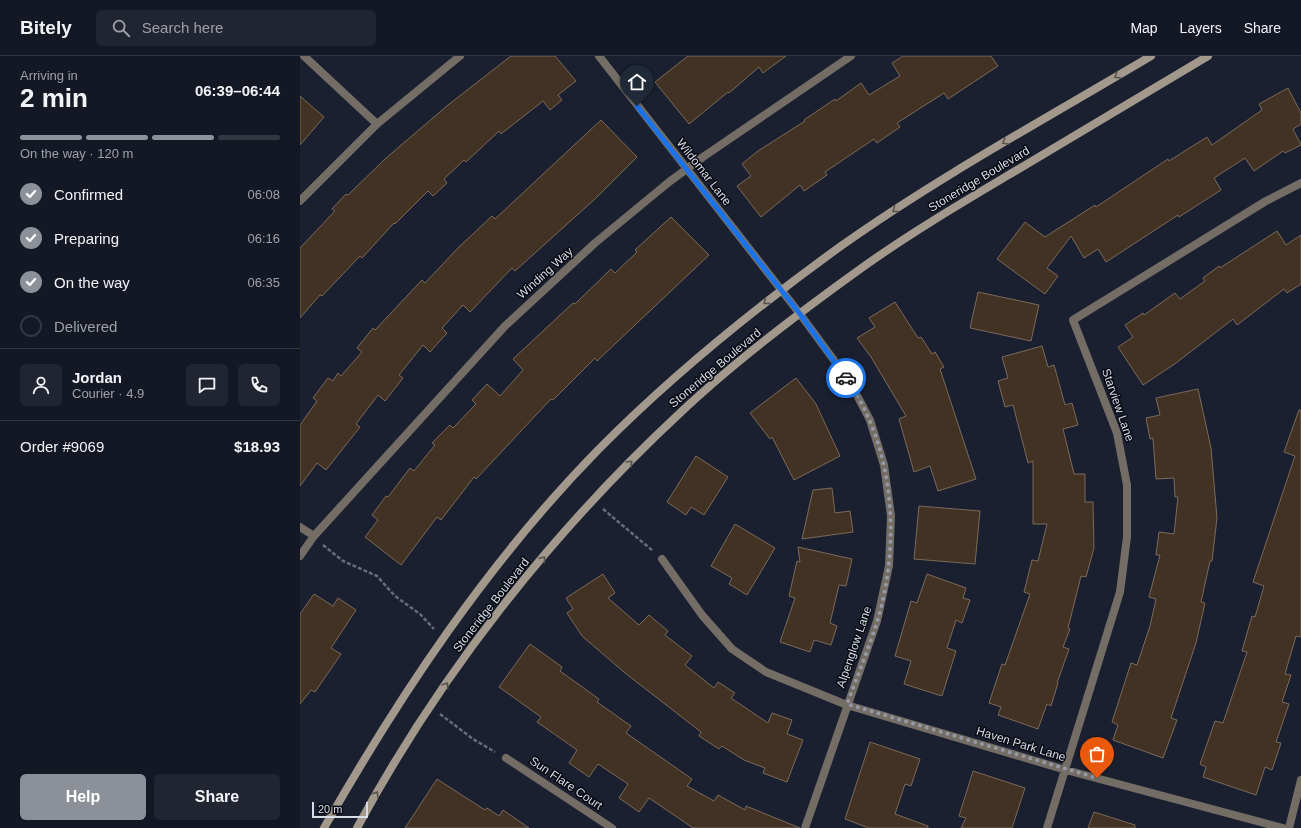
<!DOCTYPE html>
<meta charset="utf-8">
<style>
body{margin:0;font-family:Arial,sans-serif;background:#212531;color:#f1f3f6;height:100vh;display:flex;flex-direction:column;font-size:15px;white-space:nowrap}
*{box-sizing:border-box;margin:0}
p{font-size:13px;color:#9da0a6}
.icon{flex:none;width:22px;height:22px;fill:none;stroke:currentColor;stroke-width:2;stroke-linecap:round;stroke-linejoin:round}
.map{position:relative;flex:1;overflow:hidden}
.drawer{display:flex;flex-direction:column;background:#141824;width:300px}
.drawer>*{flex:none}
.scale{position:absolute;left:12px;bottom:10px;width:56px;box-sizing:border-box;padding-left:4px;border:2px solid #d8dce7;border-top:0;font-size:11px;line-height:14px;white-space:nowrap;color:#d8dce7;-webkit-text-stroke:3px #080a11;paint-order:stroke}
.pin{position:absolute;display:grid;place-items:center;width:34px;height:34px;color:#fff;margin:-41px -17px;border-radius:50% 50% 50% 0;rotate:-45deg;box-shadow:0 0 4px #0007}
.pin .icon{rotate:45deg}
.courier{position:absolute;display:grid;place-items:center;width:40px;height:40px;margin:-20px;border:3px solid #1a73e8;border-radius:50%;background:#fff;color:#222;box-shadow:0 1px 5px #0007}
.head em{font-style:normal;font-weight:800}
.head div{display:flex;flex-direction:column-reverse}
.head{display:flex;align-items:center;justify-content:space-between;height:68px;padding:0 20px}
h1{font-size:26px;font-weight:800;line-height:30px}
.bar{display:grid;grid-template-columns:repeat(4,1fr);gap:6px 4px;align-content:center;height:48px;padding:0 20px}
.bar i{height:5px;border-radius:3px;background:#333741}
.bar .selected{background:#8c9099}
.bar p{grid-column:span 4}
.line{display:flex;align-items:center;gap:10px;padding:0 20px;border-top:1px solid #333741}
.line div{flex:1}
.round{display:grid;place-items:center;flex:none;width:42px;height:42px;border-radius:6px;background:#212531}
ol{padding:0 20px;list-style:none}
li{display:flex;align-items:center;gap:12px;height:44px}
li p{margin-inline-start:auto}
li .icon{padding:4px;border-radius:50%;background:#8c9099;color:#fff;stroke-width:4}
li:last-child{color:#9da0a6}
li i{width:22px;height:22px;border:2px solid #333741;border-radius:50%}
.action{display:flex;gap:8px;margin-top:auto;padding:8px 20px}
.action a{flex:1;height:46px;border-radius:6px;background:#8c9099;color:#fff;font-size:16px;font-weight:800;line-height:46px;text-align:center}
.action a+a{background:#212531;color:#f1f3f6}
header{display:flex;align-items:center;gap:24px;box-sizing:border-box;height:56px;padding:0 20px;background:#141824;border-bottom:1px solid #333741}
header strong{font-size:19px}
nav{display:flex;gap:22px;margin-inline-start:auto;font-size:14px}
.search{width:280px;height:36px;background:#212531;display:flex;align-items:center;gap:10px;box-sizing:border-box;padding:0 14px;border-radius:6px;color:#9da0a6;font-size:15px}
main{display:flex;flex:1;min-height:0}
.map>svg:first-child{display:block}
</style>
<header>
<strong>Bitely</strong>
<div class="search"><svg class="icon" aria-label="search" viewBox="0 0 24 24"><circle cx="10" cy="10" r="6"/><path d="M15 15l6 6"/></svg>Search here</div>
<nav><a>Map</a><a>Layers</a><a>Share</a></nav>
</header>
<main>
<section class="drawer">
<div class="head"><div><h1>2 min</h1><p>Arriving in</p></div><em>06:39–06:44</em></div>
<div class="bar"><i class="selected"></i><i class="selected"></i><i class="selected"></i><i></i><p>On the way · 120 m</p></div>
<ol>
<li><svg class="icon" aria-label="check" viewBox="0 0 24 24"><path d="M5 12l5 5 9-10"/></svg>Confirmed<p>06:08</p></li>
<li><svg class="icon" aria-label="check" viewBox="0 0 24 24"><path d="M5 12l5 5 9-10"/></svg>Preparing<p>06:16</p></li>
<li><svg class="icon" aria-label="check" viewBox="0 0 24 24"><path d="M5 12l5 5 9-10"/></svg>On the way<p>06:35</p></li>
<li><i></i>Delivered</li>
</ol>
<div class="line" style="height:72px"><a class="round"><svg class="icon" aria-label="person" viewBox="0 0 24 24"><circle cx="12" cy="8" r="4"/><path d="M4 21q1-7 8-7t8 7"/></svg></a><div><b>Jordan</b><p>Courier · 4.9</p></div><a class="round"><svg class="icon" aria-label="chat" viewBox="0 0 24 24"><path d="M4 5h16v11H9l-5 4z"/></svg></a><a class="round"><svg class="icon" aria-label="phone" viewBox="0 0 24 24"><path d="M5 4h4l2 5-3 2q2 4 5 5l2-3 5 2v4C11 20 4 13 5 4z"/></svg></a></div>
<div class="line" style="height:52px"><div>Order #9069</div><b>$18.93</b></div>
<div class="action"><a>Help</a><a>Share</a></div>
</section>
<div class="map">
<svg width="1001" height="772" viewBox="0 0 1001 772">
<rect width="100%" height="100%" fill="#1b2030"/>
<path fill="#423224" stroke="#7b6a5a" d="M211,0h44l21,25 -18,14 4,5 -12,10 -7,-9 -42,33 -2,-3 -33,31 -2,-2 -20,19 3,4 -14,13 -5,-5 -33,33 -1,-1 -32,35 -2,-2 -38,40 -2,-1 -20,23v-70l35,-37 -3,-2 14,-15 2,1 37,-36 63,-54z
M388,0h98l-23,17 -4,-6 -30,26 -1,-1 -39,32 -34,-42z
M603,0h88l7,10 -50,33 -4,-6 -47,30 3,4 -23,16 -3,-4 -49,33 2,3 -23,16 -4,-6 -39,32 -24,-31 14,-10 -9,-12 16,-13 47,-30 -1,-1 31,-21 1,2 25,-18 8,12 31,-19 -8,-13z
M988,32l13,25v11l-8,5 8,16 -16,8 -2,-2 -29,20 -9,-13 -31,20 7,12 -42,27 -1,-2 -72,47 -8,-13 -14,9 -13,-22 -24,32 11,8 -13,18 -48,-35 28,-37 20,15 50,-32 1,2 72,-48 1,2 38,-24 5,8 50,-35 -3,-6z
M0,40l24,21 -24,28z
M301,64l36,37 -41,41 -81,73 -3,-3 -42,44 -7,-7 -21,23 5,5 -17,19 -7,-7 -24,30 4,3 -18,23 -7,-6 -22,29 4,3 -34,43 -9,-7 -17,23v-61l17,-24 -4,-3 15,-20 5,3 5,-8 3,3 21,-24 -5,-4 16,-20 2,2 47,-50 3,3 33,-35 34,-32 3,3z
M371,161l38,38 -112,106 -2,-3 -42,42 -2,-1 -75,80 -2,-2 -33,43 -4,-3 -36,48 -36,-28 13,-17 -6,-5 14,-19 2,1 22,-29 4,3 21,-26 -3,-2 18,-18 3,3 23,-24 -4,-4 15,-16 13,12 23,-26 -10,-11 60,-56 2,1 36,-35 4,4 22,-21 -2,-2z
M977,175l9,14 15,-10v49l-14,9 -3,-4 -47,36 -4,-6 -57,44 -33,22 -25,-38 15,-10 -8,-12 18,-12 1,2 31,-22 5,6 25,-18 -2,-3 16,-12 1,2z
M678,236l61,13 -8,36 -61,-13z
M595,246l23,36 3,-1 11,17 3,-2 9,15 -4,2 36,110 -38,12 -8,-25 -16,6 -15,-53 7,-3 -35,-59 -14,-19 18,-11 -6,-9z
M742,290l6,21 6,-2 11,40 7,-2 6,22 -15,4 11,45h11v28h8l1,46 -8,29 -5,-1 -13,52 2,1 -7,18 6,2 -12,34h1l-7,23 -4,-2 -9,25 -40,-14 3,-8 -12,-4 13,-39 3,1 25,-71 -6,-2 8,-32 6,1 9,-37h-14v-63l-5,2 -15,-58 -8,2 -7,-26 10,-3 -6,-21z
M496,322l20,26 24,52 -46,24 -22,-43 -2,2 -20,-26z
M898,333l13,59 6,70 -5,43h-2l-9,41 4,1 -9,40 -25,75 6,2 -14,38 -50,-18 5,-15 -6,-3 19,-59 6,2 13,-39 6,-27 -7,-2 11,-42h-4l3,-23 15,2 4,-37h-3l-1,-19 -18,1 -3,-41 -3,1 -4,-21 14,-3 -4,-17z
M999,354h2v227l-5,-1 -11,38 6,1 -9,27 7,2 -13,38 5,1 -9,27 -7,-3 -9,28 -53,-18 3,-10 -6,-3 15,-43 8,2 24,-71 -5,-1 10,-35 3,1 9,-31 -11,-4 42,-126 -11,-4z
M396,400l32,21 -24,38 -13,-8 -5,8 -19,-13z
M532,432l3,25 15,-2 3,21 -51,7 11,-49z
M619,450l61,5 -5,53 -61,-5z
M435,468l40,24 -28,47 -18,-11 3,-6 -21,-12z
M498,491l54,12 -6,27 -7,-1 -9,38 7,3 -6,19 -17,-5 -4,12 -30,-10 15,-44 -6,-2 8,-35 3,1z
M303,518l12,19 -7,5 31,27 10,-10 19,16 -3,4 27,21 -7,9 29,23 4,-6 17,11 -4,5 37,25 4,-10 20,7 -5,14 16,6 -16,42 -24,-9 2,-5 -21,-8 -22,-14 -3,3 -20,-13 2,-4 -76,-59 -43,-37 -15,-23 6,-4 -7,-11z
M627,518l39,14 -3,10 7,2 -8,23 -6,-3 -9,28 9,3 -14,45 -38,-12 7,-23 -16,-5 16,-55 6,2z
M14,538l19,12 5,-8 18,12 -25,38 10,6 -26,38 -4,-2 -11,14v-90z
M230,588l32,23 -2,4 39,28 -2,3 34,24 -5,7 66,46 -5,7 27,15 4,-6 27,15 1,-4 54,22h-107l-44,-30 -10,14 -20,-14 9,-14 -30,-20 -9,13 -20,-14 8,-13 -40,-28 4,-5 -42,-30z
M570,686l50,17 -9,27 -6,-2 -10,30 33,12v2h-59l-24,-9z
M673,715l52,17 -13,40h-51l5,-10 -7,-2z
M137,723l48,31 2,-2 12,8 4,-6 26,18h-124z
M794,756l41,13v3h-47z"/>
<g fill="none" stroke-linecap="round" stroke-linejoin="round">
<path stroke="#676c7a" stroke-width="2.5" stroke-dasharray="4 2" stroke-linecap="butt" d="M303,453l50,42
M23,489l20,16 34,15 18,20 25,18 14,15
M140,658l33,25 22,13"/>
<path stroke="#736d65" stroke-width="8" d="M4,0l73,68
M299,0l201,258 50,68 20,38 14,45 7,51 -2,50 -12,55 -72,207
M0,145l77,-77 83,-68
M0,471l14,9
M0,500l14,-20 191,-210 90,-83 74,-61 34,-25 148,-101
M362,503l40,56 30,34 34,23 81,33 219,65 217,58
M206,702l106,70
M747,772l73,-236 7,-55v-52l-10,-52 -44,-113 193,-119 35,-18
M989,772l12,-48"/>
<path stroke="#a2998c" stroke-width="8" d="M24,772c77,-135 165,-267 274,-378 74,-75 157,-142 243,-204 99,-70 206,-128 310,-190
M57,772c83,-154 195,-296 323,-415 56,-53 120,-101 183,-146 49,-35 102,-66 154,-97 63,-38 127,-76 191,-114"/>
</g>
<defs><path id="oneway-chevron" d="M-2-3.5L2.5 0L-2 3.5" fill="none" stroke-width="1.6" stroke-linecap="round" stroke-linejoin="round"/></defs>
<g stroke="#55524e">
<use href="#oneway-chevron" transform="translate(817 20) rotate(149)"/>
<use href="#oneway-chevron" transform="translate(705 86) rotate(149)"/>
<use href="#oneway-chevron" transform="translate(595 154) rotate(146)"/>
<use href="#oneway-chevron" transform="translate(466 246) rotate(142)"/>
<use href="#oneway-chevron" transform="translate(330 407) rotate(-45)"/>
<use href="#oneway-chevron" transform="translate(243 503) rotate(-50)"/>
<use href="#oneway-chevron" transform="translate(146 629) rotate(-56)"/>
<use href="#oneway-chevron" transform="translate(76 738) rotate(-58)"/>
</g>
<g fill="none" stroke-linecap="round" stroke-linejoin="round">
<path stroke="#969aa7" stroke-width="4" stroke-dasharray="0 7.2" d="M546,322c49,69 55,165 31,244 -9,28 -20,55 -30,82l250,74"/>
<path stroke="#1a73e8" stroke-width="5" d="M337,50l163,208 46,64"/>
</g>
<g text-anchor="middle" stroke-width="3" stroke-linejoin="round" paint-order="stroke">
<g font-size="12" fill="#d8dce7" stroke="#080a11">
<text transform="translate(404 116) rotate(52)" y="4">Wildomar Lane</text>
<text transform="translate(679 123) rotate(-31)" y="4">Stoneridge Boulevard</text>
<text transform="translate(245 217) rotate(-42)" y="4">Winding Way</text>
<text transform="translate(415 312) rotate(-40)" y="4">Stoneridge Boulevard</text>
<text transform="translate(818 349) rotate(71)" y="4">Starview Lane</text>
<text transform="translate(191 549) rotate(-52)" y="4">Stoneridge Boulevard</text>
<text transform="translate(554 591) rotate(-71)" y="4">Alpenglow Lane</text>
<text transform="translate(721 688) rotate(17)" y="4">Haven Park Lane</text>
<text transform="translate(266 727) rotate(34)" y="4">Sun Flare Court</text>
</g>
</g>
</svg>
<div class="scale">20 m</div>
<div class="pin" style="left:797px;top:722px;background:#ea580c"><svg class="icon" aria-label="bag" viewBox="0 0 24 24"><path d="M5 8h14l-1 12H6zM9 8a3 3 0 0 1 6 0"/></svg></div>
<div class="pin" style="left:337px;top:50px;background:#1f2937"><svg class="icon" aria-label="home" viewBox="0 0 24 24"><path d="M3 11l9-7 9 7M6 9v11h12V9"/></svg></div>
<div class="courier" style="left:546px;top:322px"><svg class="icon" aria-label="car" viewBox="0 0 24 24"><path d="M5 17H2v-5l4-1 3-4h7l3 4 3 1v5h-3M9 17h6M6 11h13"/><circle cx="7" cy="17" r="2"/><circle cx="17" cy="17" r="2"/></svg></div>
</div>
</main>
